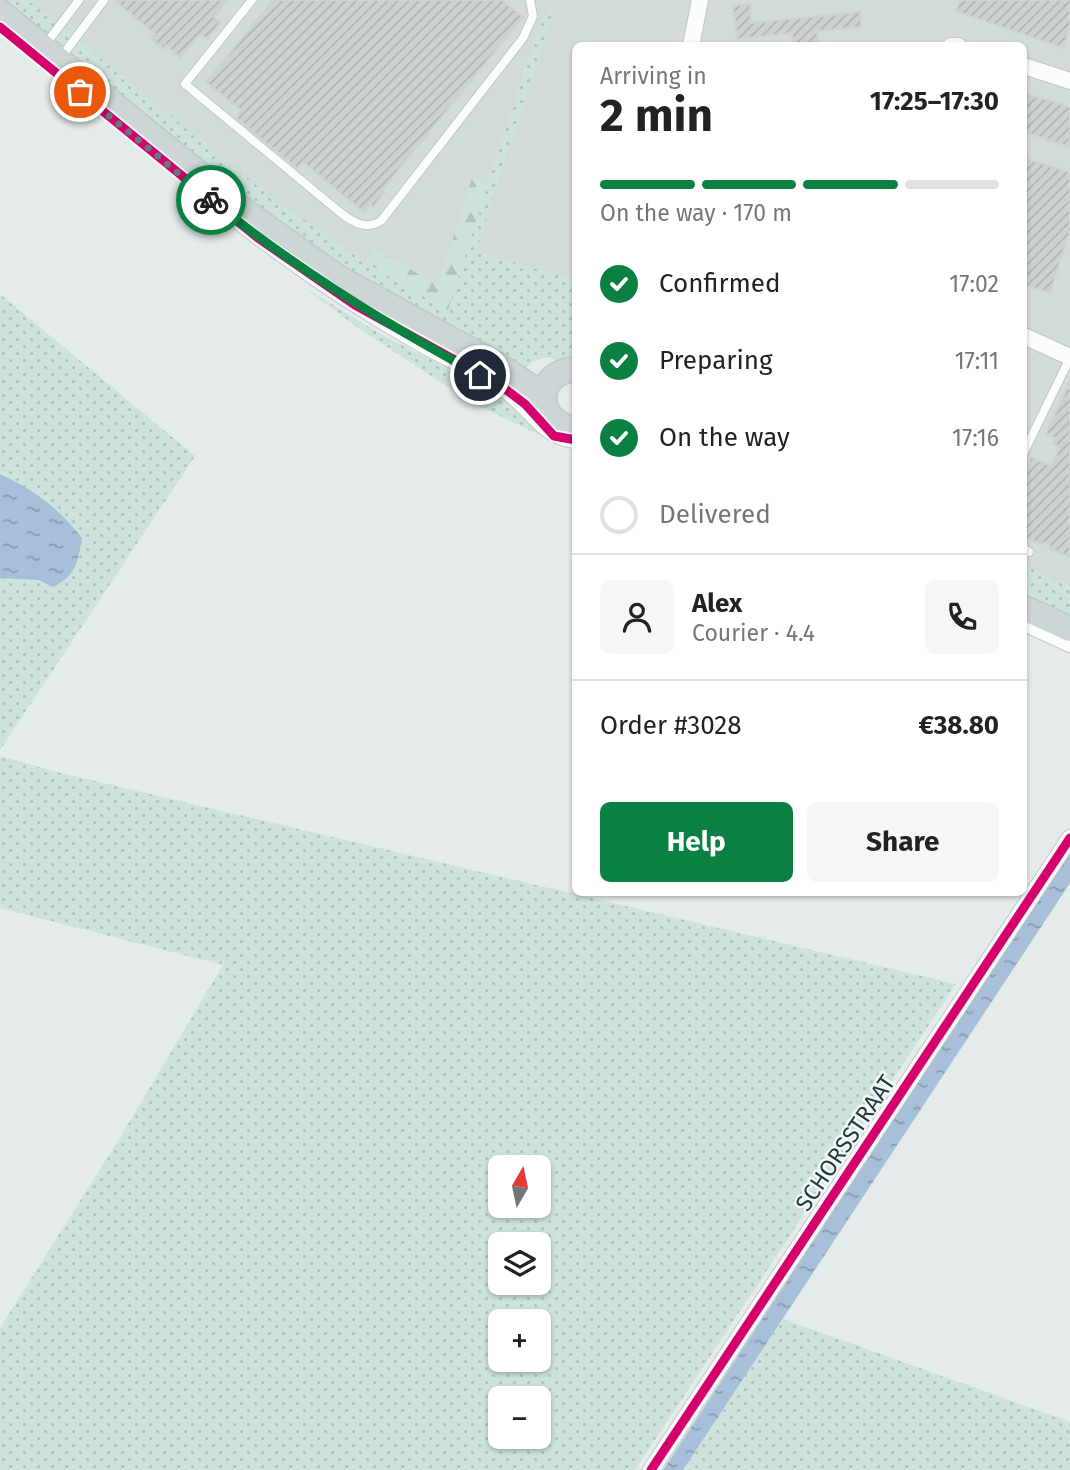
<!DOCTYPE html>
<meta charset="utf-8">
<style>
body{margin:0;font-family:"Fira Sans",sans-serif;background:#f6f6f6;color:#222;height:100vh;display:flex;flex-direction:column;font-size:26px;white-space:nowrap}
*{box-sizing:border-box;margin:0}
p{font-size:23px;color:#767676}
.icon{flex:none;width:38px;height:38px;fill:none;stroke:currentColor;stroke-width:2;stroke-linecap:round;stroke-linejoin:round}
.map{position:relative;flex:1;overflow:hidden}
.details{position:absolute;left:572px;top:42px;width:455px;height:854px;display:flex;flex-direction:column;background:#fff;border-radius:10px;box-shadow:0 2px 5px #0004}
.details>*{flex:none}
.needle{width:46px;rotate:9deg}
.tools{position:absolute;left:488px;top:1155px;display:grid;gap:14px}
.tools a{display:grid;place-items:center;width:63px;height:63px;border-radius:10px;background:#fff;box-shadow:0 2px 5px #0004;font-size:35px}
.pin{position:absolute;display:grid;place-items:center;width:60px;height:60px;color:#fff;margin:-30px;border:4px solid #fff;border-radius:50%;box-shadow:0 2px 7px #0007}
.courier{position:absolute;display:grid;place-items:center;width:70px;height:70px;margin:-35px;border:5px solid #0b8043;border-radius:50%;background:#fff;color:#222;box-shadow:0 2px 9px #0007}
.headline em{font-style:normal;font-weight:700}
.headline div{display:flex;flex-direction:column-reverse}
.headline{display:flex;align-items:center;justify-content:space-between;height:119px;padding:0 28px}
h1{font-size:46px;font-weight:700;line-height:52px}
.bar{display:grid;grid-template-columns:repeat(4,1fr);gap:10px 7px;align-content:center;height:84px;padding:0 28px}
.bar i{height:9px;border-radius:5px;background:#e0e0e0}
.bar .current{background:#0b8043}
.bar p{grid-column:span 4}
.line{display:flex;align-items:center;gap:18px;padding:0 28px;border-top:2px solid #e0e0e0}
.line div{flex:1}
.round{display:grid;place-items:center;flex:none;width:74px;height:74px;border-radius:10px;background:#f6f6f6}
ol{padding:0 28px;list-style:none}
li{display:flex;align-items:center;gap:21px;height:77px}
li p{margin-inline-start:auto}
li .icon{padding:7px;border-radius:50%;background:#0b8043;color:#fff;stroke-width:4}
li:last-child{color:#767676}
li i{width:38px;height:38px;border:4px solid #e0e0e0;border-radius:50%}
.button{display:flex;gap:14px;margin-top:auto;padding:14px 28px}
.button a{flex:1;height:80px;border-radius:10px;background:#0b8043;color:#fff;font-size:28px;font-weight:700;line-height:80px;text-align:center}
.button a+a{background:#f6f6f6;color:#222}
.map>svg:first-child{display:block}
</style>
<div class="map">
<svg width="1070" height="1470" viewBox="0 0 1070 1470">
<defs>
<pattern id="grass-dots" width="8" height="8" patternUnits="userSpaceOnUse" patternTransform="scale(1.75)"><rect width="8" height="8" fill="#cee3dc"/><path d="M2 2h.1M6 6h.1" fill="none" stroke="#b1c4be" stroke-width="1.8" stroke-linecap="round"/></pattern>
<pattern id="forest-firs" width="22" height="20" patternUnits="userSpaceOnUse" patternTransform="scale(1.75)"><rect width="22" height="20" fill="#cee3dc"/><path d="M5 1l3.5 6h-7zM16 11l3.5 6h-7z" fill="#b1c4be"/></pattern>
<pattern id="water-ripples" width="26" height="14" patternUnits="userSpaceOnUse" patternTransform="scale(1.75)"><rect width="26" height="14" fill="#a7bfd8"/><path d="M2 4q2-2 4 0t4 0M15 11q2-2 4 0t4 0" fill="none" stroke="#889cb0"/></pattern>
<pattern id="building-hatch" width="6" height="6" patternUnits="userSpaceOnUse" patternTransform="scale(1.75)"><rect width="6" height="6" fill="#ccd1d1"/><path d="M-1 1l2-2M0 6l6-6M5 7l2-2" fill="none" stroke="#afb4b4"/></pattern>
</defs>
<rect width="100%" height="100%" fill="#e5eaea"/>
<path fill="#d3dbdb" d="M24,0h1046v613l-46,-23v-544h-448v325l-127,-69 -85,-39 -93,-61z"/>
<path fill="url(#grass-dots)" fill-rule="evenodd" d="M0,0h28l243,197 94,65 82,48 94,-290 15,-15 -80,247 100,28v71c-17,10 -36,1 -50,17l-169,-92 -74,-47z
M302,286l80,49 133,67 41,41 -85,-41 -113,-74z
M0,294l195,162 -195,294z
M1024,565l46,21v30l-46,-21z
M0,756l57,16 899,212 -321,486h-635v-142l121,-192 102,-171 -223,-57zM500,1167h39v39h-39zM500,1244h39v39h-39zM500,1321h39v39h-39zM500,1398h39v39h-39z
M783,1319l287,103v48h-387z"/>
<path fill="url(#forest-firs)" d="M472,178l16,6 -40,126 -83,-48 10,-14 63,38z"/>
<path fill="url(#water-ripples)" d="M0,474c35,16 58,34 82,64 -4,23 -6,38 -29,49l-14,-7 -39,-2z
M1070,850v33l-387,587h-20z"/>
<path fill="url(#building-hatch)" stroke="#ced3d3" stroke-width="2" d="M114,0h114l-14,17 7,5 -14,17 -7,-5 -20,24 -14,-13 -3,4 -12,-10 4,-5z
M273,0h229l21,17 -141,173 3,2 -12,15 -3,-3 -6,8 -61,-50 -6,6 -61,-50 6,-7 -36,-29z
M960,0h110v25l-7,23 -107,-37z
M750,4l1,19 109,-11 1,15 -44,4 2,15h-26l-1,-13 -55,6 -4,-33z
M1024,93l46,14v40l-46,-15z
M1024,158l46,14v58l-20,63 -26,-8z
M1070,381v176l-19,-8 -3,-7 -7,2 -17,-7v-63l7,-17 20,9 9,-19 -7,-3 3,-6 -10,-4z"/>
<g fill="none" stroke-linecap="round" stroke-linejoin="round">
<defs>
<path id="lane" d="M252,0l-67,84 157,130c12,9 25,16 39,7l142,-183 10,-22 -3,-16
M45,45l34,-45
M62,56l42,-56
M1024,452l46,-94
M1024,549l5,3"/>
<path id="street" d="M691,46l9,-46
M951,46h7
M1024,66l46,15
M213,201c65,53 134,101 207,142 26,15 55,27 80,43 27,16 44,54 76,54
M1024,336l46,21
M1024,623l46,21
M651,1470l419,-632"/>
<path id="primary" d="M0,12l247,201 90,64 159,87 48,31
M576,370c-42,0 -43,54 0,59
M1024,608l46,21"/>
</defs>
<use href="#lane" stroke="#c2c7c7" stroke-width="10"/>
<use href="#street" stroke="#c2c7c7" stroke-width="18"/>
<use href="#primary" stroke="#c1c9ca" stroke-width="27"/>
<use href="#lane" stroke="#fbfcfc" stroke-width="8"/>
<use href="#street" stroke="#fbfcfc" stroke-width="16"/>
<use href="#primary" stroke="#ced5d6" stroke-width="24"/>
<defs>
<path id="cycleway" d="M0,27l258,211 97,67 145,80 25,19 29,32 22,4
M651,1470l419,-632"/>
</defs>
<use href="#cycleway" stroke="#f3f9f8" stroke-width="13"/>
<use href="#cycleway" stroke="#d6006c" stroke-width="9"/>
</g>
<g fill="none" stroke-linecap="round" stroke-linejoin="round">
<path stroke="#67787a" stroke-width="7" stroke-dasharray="0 12.6" d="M80,92l131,108"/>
<path stroke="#0b8043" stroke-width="9" d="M211,200c84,68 174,124 269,175"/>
</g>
<g text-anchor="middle" stroke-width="5" stroke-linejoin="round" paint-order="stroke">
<g font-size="23" fill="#233b3d" stroke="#f3f9f8">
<text transform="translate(845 1143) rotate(-56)" y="8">SCHORSSTRAAT</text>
</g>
</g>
</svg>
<div class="tools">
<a><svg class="needle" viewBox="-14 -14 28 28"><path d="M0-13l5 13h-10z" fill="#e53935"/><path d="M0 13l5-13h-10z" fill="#767676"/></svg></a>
<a><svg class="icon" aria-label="layers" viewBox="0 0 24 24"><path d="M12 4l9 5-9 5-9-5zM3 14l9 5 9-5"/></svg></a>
<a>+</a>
<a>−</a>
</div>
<div class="pin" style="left:80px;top:92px;background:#ea580c"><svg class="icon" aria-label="bag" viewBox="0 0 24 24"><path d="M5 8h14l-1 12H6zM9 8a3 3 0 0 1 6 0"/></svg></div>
<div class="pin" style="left:480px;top:375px;background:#1f2937"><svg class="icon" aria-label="home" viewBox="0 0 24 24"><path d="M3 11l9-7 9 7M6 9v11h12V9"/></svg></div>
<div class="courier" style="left:211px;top:200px"><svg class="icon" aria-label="bike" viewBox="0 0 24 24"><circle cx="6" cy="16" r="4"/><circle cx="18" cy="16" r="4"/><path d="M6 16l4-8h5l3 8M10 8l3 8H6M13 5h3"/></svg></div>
<section class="details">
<div class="headline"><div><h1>2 min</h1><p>Arriving in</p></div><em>17:25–17:30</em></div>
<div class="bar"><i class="current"></i><i class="current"></i><i class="current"></i><i></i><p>On the way · 170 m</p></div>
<ol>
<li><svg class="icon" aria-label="check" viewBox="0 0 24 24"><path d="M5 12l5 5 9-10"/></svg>Confirmed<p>17:02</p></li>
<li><svg class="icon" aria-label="check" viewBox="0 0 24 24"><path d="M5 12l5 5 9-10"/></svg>Preparing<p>17:11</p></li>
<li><svg class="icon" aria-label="check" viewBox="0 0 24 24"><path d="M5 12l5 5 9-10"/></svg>On the way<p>17:16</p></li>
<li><i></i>Delivered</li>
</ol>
<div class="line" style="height:126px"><a class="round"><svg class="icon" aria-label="person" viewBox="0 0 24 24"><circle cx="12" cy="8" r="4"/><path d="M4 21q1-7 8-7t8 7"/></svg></a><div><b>Alex</b><p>Courier · 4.4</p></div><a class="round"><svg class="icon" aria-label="phone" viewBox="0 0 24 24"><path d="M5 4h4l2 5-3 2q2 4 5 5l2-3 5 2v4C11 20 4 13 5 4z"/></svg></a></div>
<div class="line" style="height:91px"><div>Order #3028</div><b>€38.80</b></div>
<div class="button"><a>Help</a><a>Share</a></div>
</section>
</div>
